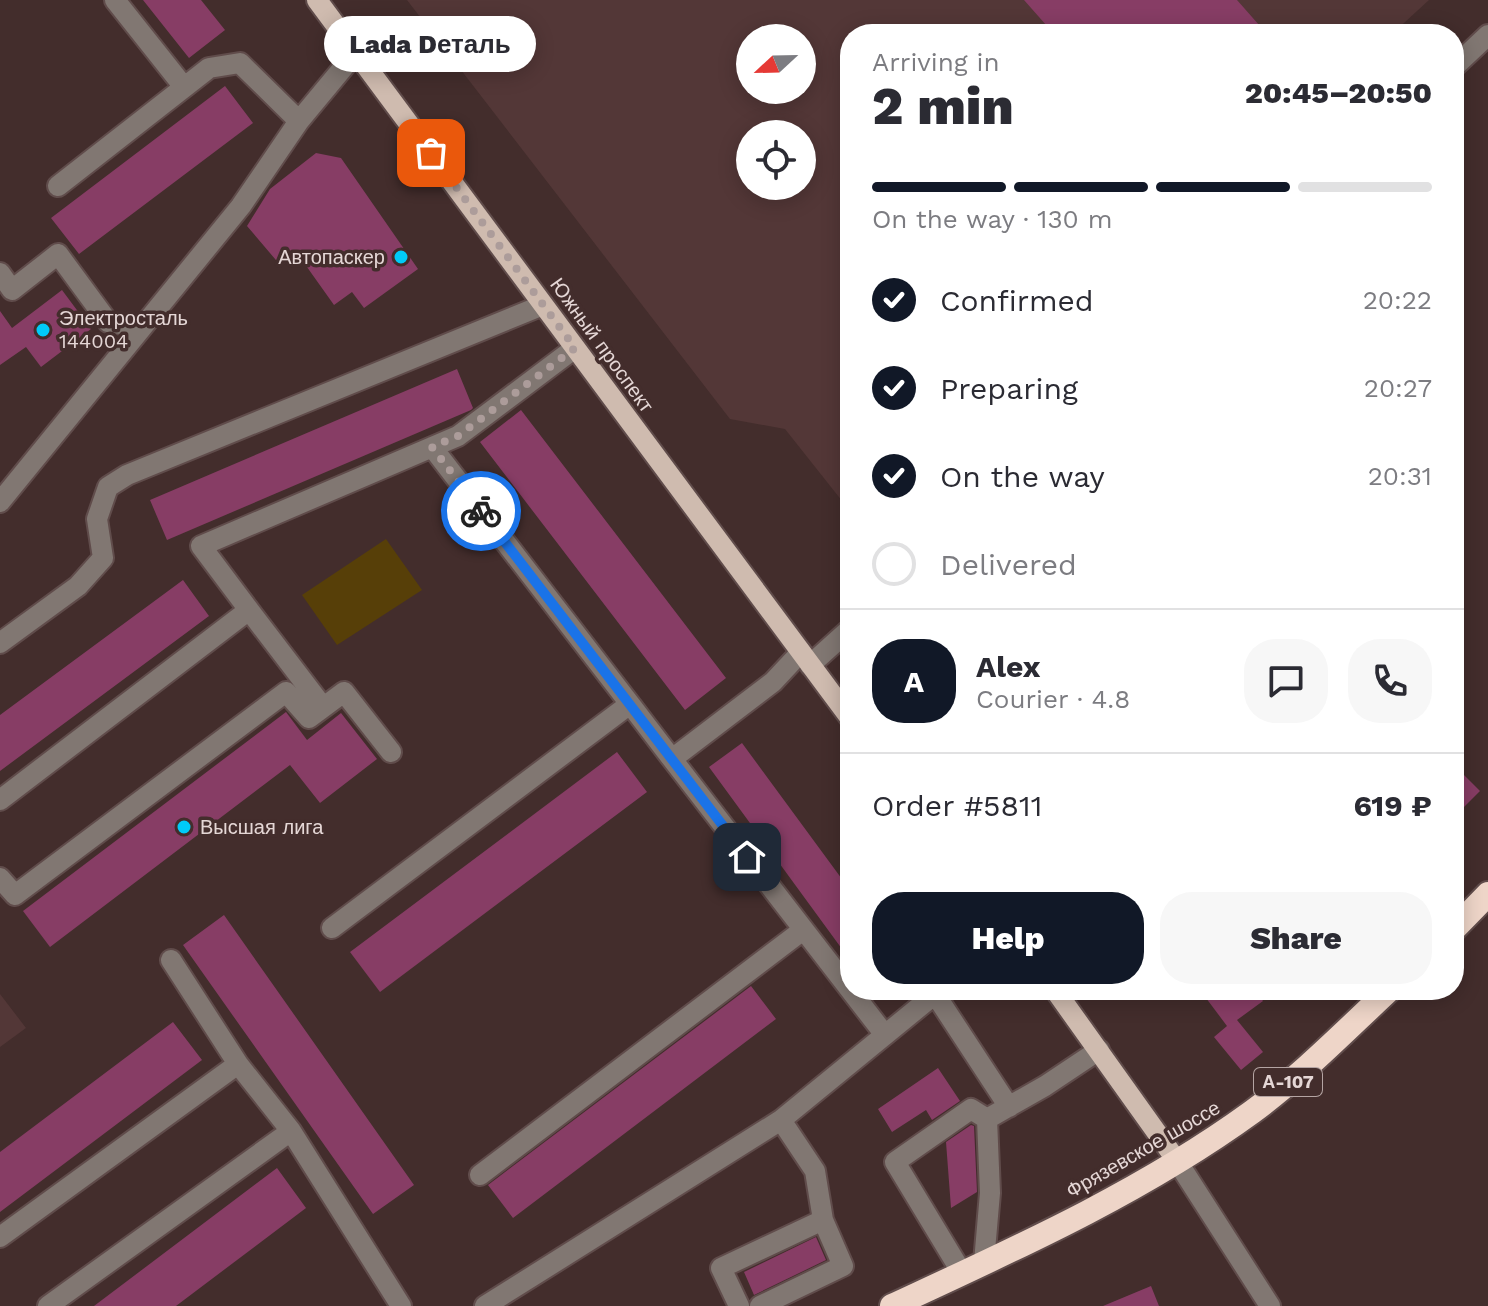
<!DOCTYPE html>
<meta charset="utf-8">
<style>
body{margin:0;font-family:"Work Sans",sans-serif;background:#f7f7f7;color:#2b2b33;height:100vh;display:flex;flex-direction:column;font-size:30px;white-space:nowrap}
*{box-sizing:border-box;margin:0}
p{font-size:26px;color:#7c7c81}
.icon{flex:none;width:44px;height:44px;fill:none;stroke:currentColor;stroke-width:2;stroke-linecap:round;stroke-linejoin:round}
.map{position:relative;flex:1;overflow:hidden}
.side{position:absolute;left:840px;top:24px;width:624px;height:976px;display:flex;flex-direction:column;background:#fff;border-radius:32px;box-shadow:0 4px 20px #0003}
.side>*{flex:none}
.needle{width:52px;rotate:248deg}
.fabs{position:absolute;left:736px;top:24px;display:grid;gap:16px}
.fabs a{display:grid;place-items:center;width:80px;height:80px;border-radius:50%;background:#fff;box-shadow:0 4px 20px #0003;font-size:40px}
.pin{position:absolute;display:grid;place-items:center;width:68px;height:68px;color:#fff;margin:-34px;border-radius:16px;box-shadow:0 4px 12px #0006}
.courier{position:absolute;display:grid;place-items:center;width:80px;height:80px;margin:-40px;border:6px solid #1a73e8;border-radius:50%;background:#fff;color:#222;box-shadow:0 2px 10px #0007}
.bubble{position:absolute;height:56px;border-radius:28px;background:#fff;box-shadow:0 4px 20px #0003;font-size:26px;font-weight:800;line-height:56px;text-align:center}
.headline em{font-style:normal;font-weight:800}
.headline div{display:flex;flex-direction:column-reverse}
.headline{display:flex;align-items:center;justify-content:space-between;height:136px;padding:0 32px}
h1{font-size:52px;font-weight:800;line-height:60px}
.bar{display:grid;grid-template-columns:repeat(4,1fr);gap:12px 8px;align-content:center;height:96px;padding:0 32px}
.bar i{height:10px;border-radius:6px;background:#e1e1e2}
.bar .active{background:#111827}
.bar p{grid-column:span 4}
.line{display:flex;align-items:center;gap:20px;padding:0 32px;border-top:2px solid #e1e1e2}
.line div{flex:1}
.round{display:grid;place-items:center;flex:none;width:84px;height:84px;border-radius:32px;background:#f7f7f7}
ol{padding:0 32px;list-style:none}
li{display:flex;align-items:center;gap:24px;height:88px}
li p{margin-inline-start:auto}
li .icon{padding:8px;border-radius:50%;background:#111827;color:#fff;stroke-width:4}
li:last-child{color:#7c7c81}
li i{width:44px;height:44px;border:4px solid #e1e1e2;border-radius:50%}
.button{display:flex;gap:16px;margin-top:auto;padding:16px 32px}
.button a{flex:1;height:92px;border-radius:32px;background:#111827;color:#fff;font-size:32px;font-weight:800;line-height:92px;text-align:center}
.button a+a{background:#f7f7f7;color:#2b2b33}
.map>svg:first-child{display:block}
</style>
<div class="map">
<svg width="1488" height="1306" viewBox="0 0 1488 1306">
<rect width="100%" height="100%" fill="#432d2c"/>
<path fill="#533737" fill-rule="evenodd" d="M407,0h1022l-37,34h-542v477l-65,-82 -55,-10zM750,38h52v52h-52zM750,134h52v52h-52z
M0,994l26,34 -26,19z"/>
<path fill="#573f08" d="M386,539l36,51 -85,55 -35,-50z"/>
<path fill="#873d65" d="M143,0h58l24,30 -36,28z
M1024,0h213l30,34h-213z
M225,86l28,37 -174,131 -28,-36z
M316,153l25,5 77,111 -54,39 -12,-16 -18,13 -37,-52 -16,13 -34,-40 23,-37z
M62,290l29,39 -50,38 -15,-20 -26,18v-54l12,17z
M457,369l16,39 -2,2 -304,130 -17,-40z
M521,410l205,268 -41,32 -205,-268z
M183,580l26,36 -209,155v-56z
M286,712l21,28 34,-27 36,46 -57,44 -30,-38 -240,182 -27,-36z
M742,743l108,147v70l-141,-193z
M617,752l30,40 -267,200 -30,-40z
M1454,765l26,26 -26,26z
M224,915l190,270 -41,29 -190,-269z
M751,986l25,33 -263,199 -25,-33z
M1200,990h55l8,11 -26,19 26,32 -22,18 -27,-33 13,-11z
M173,1022l29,38 -202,152v-60z
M938,1068l22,33 -28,19 -6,-10 -34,22 -14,-23z
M971,1125l3,1 3,66 -26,16 -5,-66z
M277,1168l29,40 -130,98h-82z
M816,1237l10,23 -72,35 -10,-23z
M1151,1286l8,20h-56z"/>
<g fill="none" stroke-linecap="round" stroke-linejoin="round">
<defs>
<path id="minor" d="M115,0l69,87
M1454,67l34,-32
M58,186l151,-118 31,-5 59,58
M0,273l12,17 46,-36 50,68 34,5
M432,447l198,257
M0,502l241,-296 58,-85 58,-70
M249,610l74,97
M0,643l78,-57 25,-28 -6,-39 11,-32 19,-12 416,-170
M810,665l40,-36
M672,759l213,276
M0,800l249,-190 -48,-64 257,-110 117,-88
M0,878l15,17 271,-203 23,26 35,-26 47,60
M332,928l298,-224 42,55 101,-77 28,-30
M171,960l67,104 53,67 110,175
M935,994l74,113
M1177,1161l93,145
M480,1175l323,-245
M0,1237l238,-173
M984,1262l6,-69 -3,-74 58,-33 54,-36
M962,1273l-67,-111 76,-53 16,10
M48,1306l243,-175
M485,1306l296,-186 159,-130
M739,1306l-18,-38 102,-48
M760,1306l83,-40 -20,-46 -8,-49 -34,-51"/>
<path id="major" d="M317,0l533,718
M1055,990l122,171"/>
<path id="highway" d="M1454,929l34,-35
M892,1306c123,-57 250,-114 360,-194 49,-36 93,-81 137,-122"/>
</defs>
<use href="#minor" stroke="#604c4b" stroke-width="24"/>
<use href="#major" stroke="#604c4b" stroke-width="24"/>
<use href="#highway" stroke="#604c4b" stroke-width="28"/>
<use href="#minor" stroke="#817772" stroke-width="20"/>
<use href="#major" stroke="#cfbbaf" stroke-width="20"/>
<use href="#highway" stroke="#eed5c8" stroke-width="24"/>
</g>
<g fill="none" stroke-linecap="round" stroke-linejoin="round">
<path stroke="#ac9c9a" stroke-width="8" stroke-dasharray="0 14.4" d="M431,153l144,195 -117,88 -26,11 49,64"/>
<path stroke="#1a73e8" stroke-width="10" d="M481,511l266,346"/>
</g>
<g fill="#00cbf9" stroke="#432d2c" stroke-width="3">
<circle cx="401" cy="257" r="8"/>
<circle cx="43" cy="330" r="8"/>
<circle cx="184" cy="827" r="8"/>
</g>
<g text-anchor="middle" stroke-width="7" stroke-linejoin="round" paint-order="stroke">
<rect fill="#432d2c" stroke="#b4a4a3" stroke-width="2" x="1254" y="1068" width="68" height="28" rx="6"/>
<g font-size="18" font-weight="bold" fill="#e5d7d6">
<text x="1288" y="1088">А-107</text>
</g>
<g font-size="20" fill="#e5d7d6" stroke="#432d2c" text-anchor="start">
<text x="385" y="264" text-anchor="end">Автопаскер</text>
<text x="59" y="325">Электросталь<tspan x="59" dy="23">144004</tspan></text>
<text x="200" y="834">Высшая лига</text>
</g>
<g font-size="20" fill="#e5d7d6" stroke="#432d2c">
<text transform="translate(602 345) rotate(54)" y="7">Южный проспект</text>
<text transform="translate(1143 1149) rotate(-30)" y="7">Фрязевское шоссе</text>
</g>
</g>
</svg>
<div class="fabs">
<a><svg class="needle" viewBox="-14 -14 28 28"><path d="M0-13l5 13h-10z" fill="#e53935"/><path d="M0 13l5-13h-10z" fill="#7c7c81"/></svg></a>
<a><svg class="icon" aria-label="locate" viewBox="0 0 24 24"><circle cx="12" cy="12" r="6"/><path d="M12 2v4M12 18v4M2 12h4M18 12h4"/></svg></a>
</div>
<div class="pin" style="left:431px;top:153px;background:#ea580c"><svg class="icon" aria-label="bag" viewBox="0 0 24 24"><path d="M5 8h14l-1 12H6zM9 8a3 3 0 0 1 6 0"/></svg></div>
<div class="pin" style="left:747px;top:857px;background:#1f2937"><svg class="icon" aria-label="home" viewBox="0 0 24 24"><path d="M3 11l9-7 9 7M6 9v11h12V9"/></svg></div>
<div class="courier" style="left:481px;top:511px"><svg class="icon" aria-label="bike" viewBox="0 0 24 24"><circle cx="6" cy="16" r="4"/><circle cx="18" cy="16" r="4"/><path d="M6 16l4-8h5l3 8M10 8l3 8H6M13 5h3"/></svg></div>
<div class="bubble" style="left:324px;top:16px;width:212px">Lada Dеталь</div>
<section class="side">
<div class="headline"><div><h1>2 min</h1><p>Arriving in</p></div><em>20:45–20:50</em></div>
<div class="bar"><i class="active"></i><i class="active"></i><i class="active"></i><i></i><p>On the way · 130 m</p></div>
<ol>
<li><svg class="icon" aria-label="check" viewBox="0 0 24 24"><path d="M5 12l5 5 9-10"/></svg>Confirmed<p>20:22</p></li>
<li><svg class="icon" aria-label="check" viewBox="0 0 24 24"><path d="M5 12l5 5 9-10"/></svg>Preparing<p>20:27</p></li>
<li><svg class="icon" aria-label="check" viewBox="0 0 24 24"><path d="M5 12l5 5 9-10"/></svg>On the way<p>20:31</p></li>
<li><i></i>Delivered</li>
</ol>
<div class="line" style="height:144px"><b class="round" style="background:#111827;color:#fff">A</b><div><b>Alex</b><p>Courier · 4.8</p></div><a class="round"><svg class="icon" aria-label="chat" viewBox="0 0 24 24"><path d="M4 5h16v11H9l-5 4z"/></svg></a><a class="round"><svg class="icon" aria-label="phone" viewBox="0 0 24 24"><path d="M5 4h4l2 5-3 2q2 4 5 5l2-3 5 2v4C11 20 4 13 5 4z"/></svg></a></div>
<div class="line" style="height:104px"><div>Order #5811</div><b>619 ₽</b></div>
<div class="button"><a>Help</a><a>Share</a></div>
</section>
</div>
